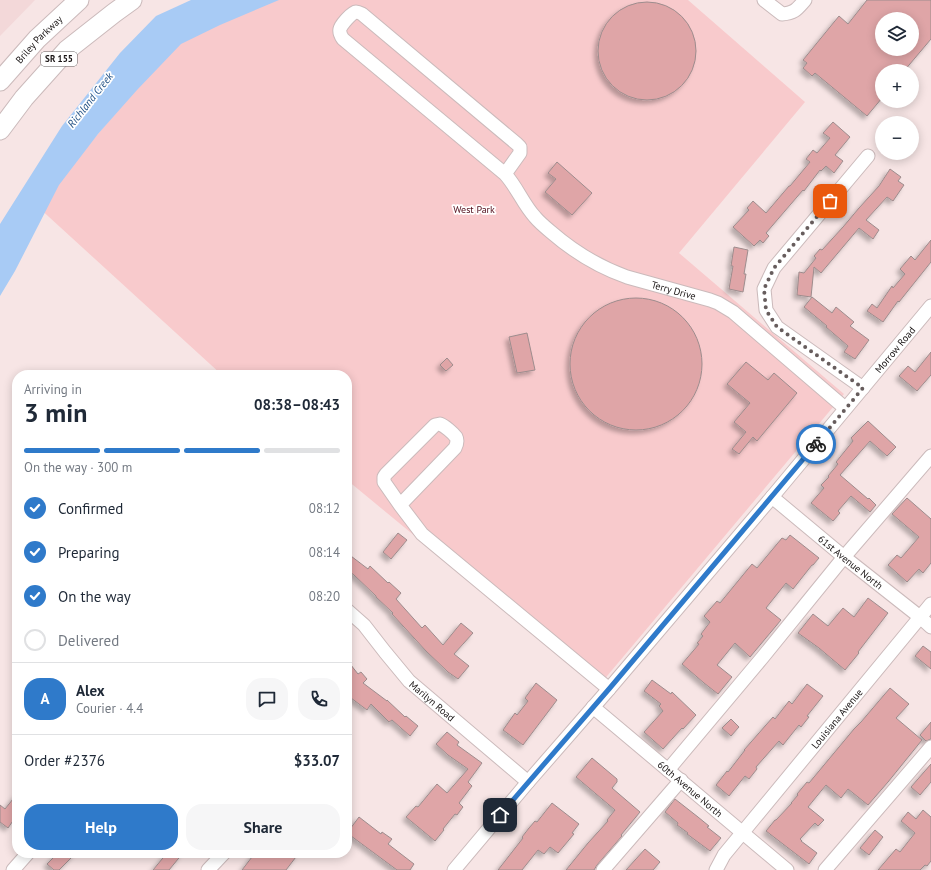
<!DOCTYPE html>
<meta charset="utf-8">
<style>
body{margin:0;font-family:"PT Sans",sans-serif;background:#f6f6f7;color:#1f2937;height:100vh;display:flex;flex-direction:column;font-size:15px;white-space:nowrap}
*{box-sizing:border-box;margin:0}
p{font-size:13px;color:#747a83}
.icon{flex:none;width:22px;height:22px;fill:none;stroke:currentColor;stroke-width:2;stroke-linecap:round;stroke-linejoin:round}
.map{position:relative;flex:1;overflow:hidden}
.details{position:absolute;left:12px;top:370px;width:340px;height:488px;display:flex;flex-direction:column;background:#fff;border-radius:16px;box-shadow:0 2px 10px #0003}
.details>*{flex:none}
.buttons{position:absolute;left:875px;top:12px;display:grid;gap:8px}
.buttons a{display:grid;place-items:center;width:44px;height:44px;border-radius:50%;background:#fff;box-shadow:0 2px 10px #0003;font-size:20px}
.pin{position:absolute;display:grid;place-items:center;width:34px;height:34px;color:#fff;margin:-17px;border-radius:8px;box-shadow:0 2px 6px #0006}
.courier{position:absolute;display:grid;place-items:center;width:40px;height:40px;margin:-20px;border:3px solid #2f7aca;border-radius:50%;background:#fff;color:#222;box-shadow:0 1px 5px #0007}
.overview em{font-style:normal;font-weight:800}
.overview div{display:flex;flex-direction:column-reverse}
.overview{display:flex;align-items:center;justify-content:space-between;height:68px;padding:0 12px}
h1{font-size:26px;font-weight:800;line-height:30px}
.bar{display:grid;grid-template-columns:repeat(4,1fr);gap:6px 4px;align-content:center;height:48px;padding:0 12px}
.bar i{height:5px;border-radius:3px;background:#e0e1e3}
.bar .selected{background:#2f7aca}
.bar p{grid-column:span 4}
.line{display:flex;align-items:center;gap:10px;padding:0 12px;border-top:1px solid #e0e1e3}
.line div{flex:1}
.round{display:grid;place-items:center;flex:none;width:42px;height:42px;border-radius:16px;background:#f6f6f7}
ol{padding:0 12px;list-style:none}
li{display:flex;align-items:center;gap:12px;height:44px}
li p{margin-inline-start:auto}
li .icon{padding:4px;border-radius:50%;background:#2f7aca;color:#fff;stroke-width:4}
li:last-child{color:#747a83}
li i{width:22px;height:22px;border:2px solid #e0e1e3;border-radius:50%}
.action{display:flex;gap:8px;margin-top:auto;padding:8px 12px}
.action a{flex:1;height:46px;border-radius:16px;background:#2f7aca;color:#fff;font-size:16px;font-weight:800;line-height:46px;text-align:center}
.action a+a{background:#f6f6f7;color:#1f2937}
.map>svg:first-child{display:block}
</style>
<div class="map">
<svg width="931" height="870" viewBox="0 0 931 870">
<defs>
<filter id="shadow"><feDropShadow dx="-3.5" dy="3.5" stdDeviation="2" flood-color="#0004"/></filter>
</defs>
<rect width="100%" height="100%" fill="#f7e5e5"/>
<path fill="#f3d8d9" d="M0,0h35l-35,36z"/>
<path fill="#f8cacc" d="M255,0h433l117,102 -126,151 165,141 -247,294 -4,-5 -246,-203v-105h-125l-185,-169 148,-175z"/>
<path fill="#a8cbf5" d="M191,0h88l-59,25 -39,19 -44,46 -39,44 -39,51 -44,86 -15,25v-72l62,-98 58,-73 36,-37z"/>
<path fill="#dfa5a7" stroke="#9d8c8d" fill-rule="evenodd" filter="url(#shadow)" d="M867,0h64v39l-27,32h-22v27l-15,18 -52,-43 -3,3 -9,-8 4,-5 -4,-3 36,-44 9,8zM882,19h30v30h-30z
M598 51a49 49 0 1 1 98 0a49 49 0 1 1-98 0Z
M833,122l17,15 -15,18 8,6 -9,12 -8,-7 -5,5 -1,-1 -16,21 -1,-1 -37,43 3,3 -6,7 -3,-3 -6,6 -21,-19 16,-17 -2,-2 6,-7 13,12 23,-27h1l20,-24 -4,-3 7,-9 4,3 13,-15 -7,-5z
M557,162l35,31 -20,22 -27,-23 11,-13 -8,-6z
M890,169l11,8 -3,4 6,4 -11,16 -6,-4 -21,23 13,10 -6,9 -14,-11 -38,45 -7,-6 -3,30 -14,-2 2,-23 5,1 12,-15 -2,-2 6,-7 2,1 21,-23 16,-19 20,-22z
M931,240v22l-32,40 -1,-1 -15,21 -16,-11 5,-7 5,4 15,-22 1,2 12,-14 -5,-5 11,-13 4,4z
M734,247l14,3 -4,24h2l-3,18 -14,-3 4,-23h-2z
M812,297l20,16 4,-6 18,15 -4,4 19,14 -14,19 -11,-7 4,-6 -22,-19 1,-1 -23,-19z
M570 364a66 66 0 1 1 132 0a66 66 0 1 1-132 0Z
M527,333l8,37 -18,3 -8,-36z
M931,352v23l-14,16 -18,-15 9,-10 7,6z
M447,358l6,7 -7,6 -6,-6z
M746,362l22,18 6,-7 23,20 -40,48 -4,-4 -14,17 -7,-5 14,-17 -12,-10 16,-19 -23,-19z
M868,421l28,26 -9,9 -17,-15 -30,34 28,24 1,-1 7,7 -6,7 -19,-16 -13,15 2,2 -7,8 -22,-18 13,-15 -3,-3 8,-8 -1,-1 10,-12 -2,-2 17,-21 -2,-3z
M907,498l24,21v44l-8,10 -4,-4 -12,13 -19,-17 9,-10 4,3 18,-21 -27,-23z
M398,533l9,7 -16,19 -8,-7z
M790,535l29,23 -6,7h-1l-19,24 -7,-6 -20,25 15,12 -31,37 -15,-14 -18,22 15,12 -14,17 -14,-11 -22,-19 17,-20 -2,-1 6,-7 -2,-2 9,-12 -6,-6 13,-15 3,2 32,-39 5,4 25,-30 4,2z
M347,553l21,16 2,-3 18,17 1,-1 12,11 -5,6 26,29 3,-3 18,20 18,-22 12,10 -19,21 15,12 -11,13 -10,-7 -22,-21 -34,-37 1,-1 -17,-16v-1l-22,-21 -7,-5z
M868,598l20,15 -30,39 1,1 -14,17 -26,-22 -21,-15 15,-19 15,12 15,-18 11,9z
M923,646l8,6v17l-16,-13z
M347,660l11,14 3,-2 6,7 -4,4 24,18v-1l18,17 1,-1 12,10 -8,10 -18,-16 -3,2 -18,-18 -4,6 -20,-15z
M652,680l19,14 1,-2 24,23 -13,14 -1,-1 -19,21 -19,-17 19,-21 -4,-5 2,-2 -17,-13z
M536,683l21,17 -34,45 -20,-15 12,-17 2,2 11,-14 -3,-3z
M807,684l16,12 -16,20 2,1 -8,10 -2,-2 -16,20 -4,-4 -23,26 1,2 -8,10 -4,-3 -16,20 -13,-11 11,-14 1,1 17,-22h-1l29,-33 2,2 14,-18 3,3z
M890,688l19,16 -13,14 26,22 -34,42 -20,23 -20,-16 -7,9 -15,-13 -18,22 16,13 -6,6 -3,-3 -15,16 2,2h-1l16,12 -8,11 -43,-33 9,-11h1l16,-17h-1l7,-8 -1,-1 10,-12 2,1 45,-54 7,-7z
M731,719l8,8 -8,9 -9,-8z
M931,722v17l-5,2 -6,-6z
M447,732l12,10 -2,3 25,18 -14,19 4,4 -13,17 4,4 -6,8 -2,-1 -12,15 1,1 -9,11 -29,-24 10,-11 2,1 19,-23 10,9 21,-24 -20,-14 -12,-11z
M592,758l25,21v3l-5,6 28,24 -19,23 1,1 -25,29 -3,5h-28l22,-27 20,-22 -1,-1 8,-10 -39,-33z
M931,764v18l-11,13 -9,-8z
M17,794v21l-9,13 -8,-6v-17l5,4z
M675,799l23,18 11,9 -2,1 14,11 -11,13 -23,-17 1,-1 -11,-8 1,-2 -13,-11z
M552,803l27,21 -7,9 2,1 -16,19 -8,-6 -6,7 -6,-4 -16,20h-24l25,-32 -1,-1 7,-9 6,-7 2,1z
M923,810l8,7v44l-4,5 -2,-1 -5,5h-42l18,-21 4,3 15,-19 -14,-12 7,-9 8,7z
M359,817l22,17 1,-2 10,7 -4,5 26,20 -4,6h-13l-50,-37z
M875,830l8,7 -14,18 -9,-7z
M645,849l15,13 -7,8h-27z
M58,853h18l-17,17h-5l-7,-6z
M167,853h16l-14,17h-16z
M255,853h44l-13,17h-44z"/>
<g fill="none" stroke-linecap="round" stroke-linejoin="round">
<defs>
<g id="minor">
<path d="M764,0l18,14c13,-1 15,-5 23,-14"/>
<path id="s1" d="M505,174l15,-21v-6l-3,-3 -155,-130c-2,-1 -4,-2 -6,-2 -4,0 -16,14 -16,17 -1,4 1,7 3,10l162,135c12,13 18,30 30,43 4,5 10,10 16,15 23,20 48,35 76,45l83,23 8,3 15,9 112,96"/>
<path d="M863,388l-86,-61 -11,-17 -2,-21 10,-21 94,-112"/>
<path id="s2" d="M772,497l72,60 76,60 11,10"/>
<path d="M400,505l55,-57c2,-4 3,-7 1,-11 -3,-4 -11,-11 -16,-13l-5,1 -49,49 -2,3v5l16,23 22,29 187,155"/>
<path id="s3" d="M347,610l17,15 21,27 24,29 119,101"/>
<path id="s4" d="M593,707l194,163"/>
<path d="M668,770l94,-112 82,-101 87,-101"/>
<path d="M13,870l15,-17"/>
<path d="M208,870l16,-17"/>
<path id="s5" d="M454,870l74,-88 81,-93 163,-192 159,-191"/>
<path d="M603,870l78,-90"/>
<path id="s6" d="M716,870l8,-15 207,-251"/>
<path d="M825,870l106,-123"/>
</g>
<g id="highway">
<path id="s7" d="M0,81l37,-42 42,-39"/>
<path d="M0,130l24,-32 43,-48 47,-37 18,-13"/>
</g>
</defs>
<use href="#minor" stroke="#cbbabb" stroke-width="15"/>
<use href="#highway" stroke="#cbbabb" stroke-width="21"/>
<use href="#minor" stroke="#fff" stroke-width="13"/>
<use href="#highway" stroke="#fff" stroke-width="19"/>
</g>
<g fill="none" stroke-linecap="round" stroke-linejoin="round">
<path stroke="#675d5d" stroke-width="4" stroke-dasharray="0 7.2" d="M816,444l47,-56 -86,-61 -11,-17 -2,-21 10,-21 56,-67"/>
<path stroke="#2f7aca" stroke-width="5" d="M500,815l109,-126 207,-245"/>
</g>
<g text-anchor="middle" stroke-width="3.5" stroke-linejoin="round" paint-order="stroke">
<rect fill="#fff" stroke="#5e5a5a" stroke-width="1" x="41" y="52" width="36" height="14" rx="3"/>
<g font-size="9" font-weight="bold" fill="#191414">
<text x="59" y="62">SR 155</text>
</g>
<g font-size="10" fill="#191414" stroke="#fff">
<text dy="4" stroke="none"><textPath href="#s7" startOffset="57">Briley Parkway</textPath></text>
<text dy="4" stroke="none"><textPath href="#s1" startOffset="702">Terry Drive</textPath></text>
<text dy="4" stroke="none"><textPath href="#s5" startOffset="682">Morrow Road</textPath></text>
<text dy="4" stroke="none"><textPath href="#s2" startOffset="102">61st Avenue North</textPath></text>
<text dy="4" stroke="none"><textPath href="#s3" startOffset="125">Marilyn Road</textPath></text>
<text dy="4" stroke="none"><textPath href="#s6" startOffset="194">Louisiana Avenue</textPath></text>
<text dy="4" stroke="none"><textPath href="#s4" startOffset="127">60th Avenue North</textPath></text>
</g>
<g font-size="10" fill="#510c19" stroke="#fff">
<text x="474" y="213">West Park</text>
</g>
<g font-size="11" font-style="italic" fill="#235285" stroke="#fff">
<text transform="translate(90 100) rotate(-52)" y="4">Richland Creek</text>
</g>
</g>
</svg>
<div class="buttons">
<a><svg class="icon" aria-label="layers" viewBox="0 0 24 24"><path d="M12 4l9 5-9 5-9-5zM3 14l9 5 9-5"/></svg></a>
<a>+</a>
<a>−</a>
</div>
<div class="pin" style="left:830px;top:201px;background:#ea580c"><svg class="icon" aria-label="bag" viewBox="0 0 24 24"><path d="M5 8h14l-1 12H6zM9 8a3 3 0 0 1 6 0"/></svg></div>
<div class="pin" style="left:500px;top:815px;background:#1f2937"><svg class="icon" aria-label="home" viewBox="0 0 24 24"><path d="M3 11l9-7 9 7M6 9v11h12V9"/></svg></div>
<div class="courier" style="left:816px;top:444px"><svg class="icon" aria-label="bike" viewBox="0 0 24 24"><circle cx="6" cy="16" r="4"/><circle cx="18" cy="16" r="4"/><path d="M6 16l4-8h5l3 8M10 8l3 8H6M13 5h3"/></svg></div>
<section class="details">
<div class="overview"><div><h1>3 min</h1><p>Arriving in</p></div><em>08:38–08:43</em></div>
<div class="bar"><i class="selected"></i><i class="selected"></i><i class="selected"></i><i></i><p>On the way · 300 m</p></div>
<ol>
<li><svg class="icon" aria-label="check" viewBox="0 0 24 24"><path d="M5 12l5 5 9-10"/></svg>Confirmed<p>08:12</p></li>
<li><svg class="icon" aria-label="check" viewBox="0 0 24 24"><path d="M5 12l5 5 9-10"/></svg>Preparing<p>08:14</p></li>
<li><svg class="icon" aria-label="check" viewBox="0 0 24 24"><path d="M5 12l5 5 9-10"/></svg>On the way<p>08:20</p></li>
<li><i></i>Delivered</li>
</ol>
<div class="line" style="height:72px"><b class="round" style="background:#2f7aca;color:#fff">A</b><div><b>Alex</b><p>Courier · 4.4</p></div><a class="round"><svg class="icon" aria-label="chat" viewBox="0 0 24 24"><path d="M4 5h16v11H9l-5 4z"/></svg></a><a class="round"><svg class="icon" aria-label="phone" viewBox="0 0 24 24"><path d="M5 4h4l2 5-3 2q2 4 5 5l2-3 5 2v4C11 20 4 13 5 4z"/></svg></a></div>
<div class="line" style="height:52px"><div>Order #2376</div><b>$33.07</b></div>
<div class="action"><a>Help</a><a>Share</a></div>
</section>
</div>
